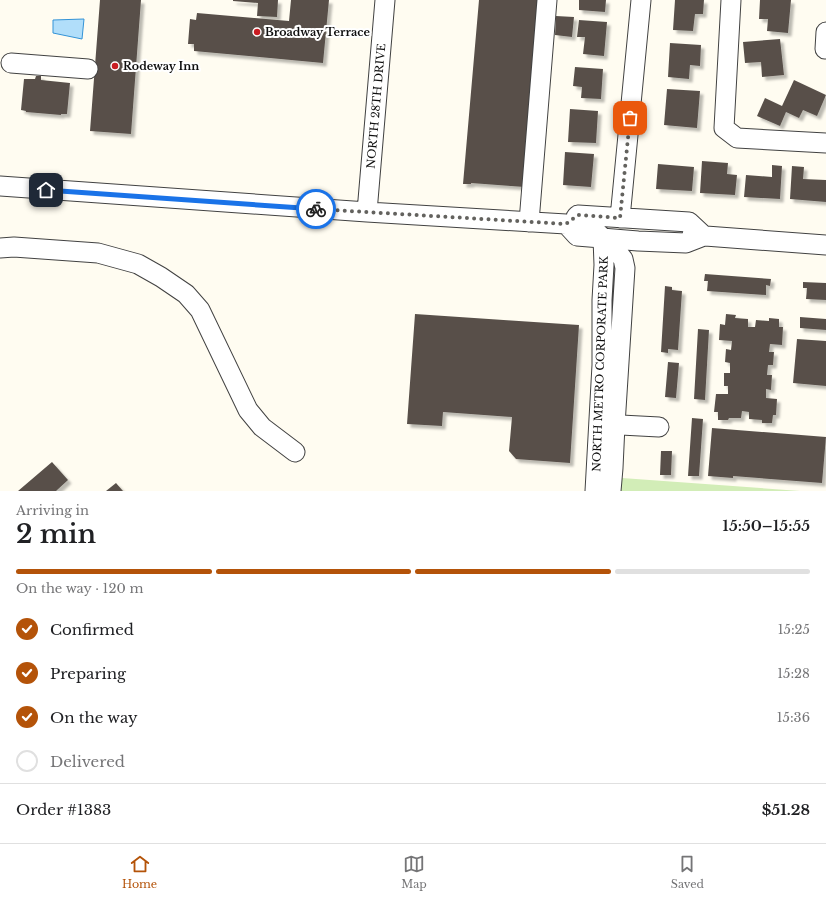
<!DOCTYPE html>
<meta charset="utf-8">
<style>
body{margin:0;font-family:"Libre Baskerville",serif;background:#f6f6f6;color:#202124;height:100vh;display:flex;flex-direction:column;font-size:15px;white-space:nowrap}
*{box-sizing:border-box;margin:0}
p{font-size:13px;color:#757577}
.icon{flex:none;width:22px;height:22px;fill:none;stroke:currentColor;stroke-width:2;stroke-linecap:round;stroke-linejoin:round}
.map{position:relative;height:491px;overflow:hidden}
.details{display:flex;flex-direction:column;background:#fff;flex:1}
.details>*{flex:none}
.pin{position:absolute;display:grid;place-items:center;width:34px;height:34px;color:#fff;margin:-17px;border-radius:8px;box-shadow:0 2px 6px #0006}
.courier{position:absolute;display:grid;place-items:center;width:40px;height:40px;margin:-20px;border:3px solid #1a73e8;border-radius:50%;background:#fff;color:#222;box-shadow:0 1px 5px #0007}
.overview em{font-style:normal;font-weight:600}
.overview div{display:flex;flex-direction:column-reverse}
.overview{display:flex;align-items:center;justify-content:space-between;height:68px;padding:0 16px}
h1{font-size:26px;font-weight:600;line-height:30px}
.bar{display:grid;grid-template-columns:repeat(4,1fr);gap:6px 4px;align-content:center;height:48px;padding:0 16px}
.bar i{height:5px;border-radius:3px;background:#e0e0e0}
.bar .active{background:#b45309}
.bar p{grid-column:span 4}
.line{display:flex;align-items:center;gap:10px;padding:0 16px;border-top:1px solid #e0e0e0}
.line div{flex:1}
ol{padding:0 16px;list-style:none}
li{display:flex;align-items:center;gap:12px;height:44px}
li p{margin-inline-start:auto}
li .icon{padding:4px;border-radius:50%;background:#b45309;color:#fff;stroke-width:4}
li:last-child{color:#757577}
li i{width:22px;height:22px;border:2px solid #e0e0e0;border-radius:50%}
.menu{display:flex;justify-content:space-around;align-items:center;height:56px;border-top:1px solid #e0e0e0;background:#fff;font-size:11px;color:#757577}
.menu a{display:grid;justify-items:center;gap:2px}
.menu .active{color:#b45309}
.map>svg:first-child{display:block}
</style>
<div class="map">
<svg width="826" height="491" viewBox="0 0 826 491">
<defs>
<filter id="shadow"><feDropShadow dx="3.5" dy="3.5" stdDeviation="1" flood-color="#0004"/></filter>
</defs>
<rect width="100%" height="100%" fill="#fffcf1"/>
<path fill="#d2edb7" d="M622,478l178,13h-181z"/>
<path fill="#b1defa" stroke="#3393d7" d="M84,19l-2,20 -29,-6v-13z"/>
<path fill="#58504a" filter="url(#shadow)" d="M100,0h41l-10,134 -41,-3z
M233,0h45l-1,17 -20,-1 1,-13 -25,-2z
M291,0h38l-6,63 -129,-12v-7h-6l2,-25 6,1 1,-7 92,8z
M479,0h60l-14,187 -54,-4v1h-8z
M579,0h27l-1,12 -26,-2z
M675,0h29l-1,14h-8l-2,17 -20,-1z
M760,0h31l-3,33 -21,-2 1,-12h-9z
M556,16l18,1 -2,20 -17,-2z
M579,20l28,2 -3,34 -21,-2 2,-17h-8z
M780,39l4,36 -22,2 -1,-15 -16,1 -2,-21z
M670,43l31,2 -1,21 -10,-1 -1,14 -21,-2z
M575,67l28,2 -2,30 -20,-1 1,-11 -9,-1z
M36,76h5v4l29,3 -3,31h-6v1l-35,-3v-1l-5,-1 3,-31h11z
M794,80l32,15 -9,21 -14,-6 -4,8 -13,-6 -6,14 -23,-10 8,-18 17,8z
M667,89l33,2 -3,37 -33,-3z
M570,109l28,2 -2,32 -28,-1z
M565,152l29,2 -3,33 -28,-2z
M702,161l26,2 -1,11 10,1 -2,20 -35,-2z
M658,164l36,3 -2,24 -36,-2z
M772,165l10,1 -2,33 -36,-2 2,-22 26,2z
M792,166l12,1 -1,12 23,1v22l-36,-3z
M705,274l66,5 -1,7 -4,-1v10l-59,-4 1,-10h-4z
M803,282l23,1v17l-20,-1 1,-11h-4z
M665,286l7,1v3l10,1 -4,59 -10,-1v4l-7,-1z
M415,314l164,11 -9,138 -54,-4 -7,-8 3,-34 -69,-5 -1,14 -35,-2z
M726,314l10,1 -1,3 13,1v8h7l1,-7 13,1v-3l10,1v8h4l-1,18 -12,-1 -1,8h5l-1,13h-5l-1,10h5l-1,15 -5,-1v9l11,1 -1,16h-3l-1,8h-10v-3l-13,-1v-7l-7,-1 -1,7h-12l-1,2h-10v-8h-4l2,-18h12v-8h-4v-13h6v-10l-5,-1 1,-13 5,1 1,-9 -13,-1 1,-16 5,1z
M800,317l26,2v11l-26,-2z
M698,329l11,1 -4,70 -11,-1z
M797,339l29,2v45l-33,-3z
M668,362l11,1 -3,35 -11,-1z
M692,418l11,1 -4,57h-11z
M712,428l114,9 -4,46 -89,-7v2l-25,-2z
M661,451h11l-1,24h-11z
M52,462l16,18 -12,11h-38z
M116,483l7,8h-17z"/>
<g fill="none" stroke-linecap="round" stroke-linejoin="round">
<defs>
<path id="minor" d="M731,0l-7,128 13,10 89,5
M825,49l1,-17
M11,63l77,6
M0,186l367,26 199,12 11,12 61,5 48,2 18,-7
M367,212l18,-212
M578,215l38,35 7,9 2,9 -10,157 -2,43 -2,23
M576,217l2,-2 111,7 15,14
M620,218l21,-218
M529,222l18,-222
M692,235l134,10
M0,248l14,-1 84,6 40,11 23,13 25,17 14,16 48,100 14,17 33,25
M602,424l57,3
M595,491l7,-126v-65l2,-35 -1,-27"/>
</defs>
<use href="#minor" stroke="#424242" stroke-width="21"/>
<use href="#minor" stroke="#fff" stroke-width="19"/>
</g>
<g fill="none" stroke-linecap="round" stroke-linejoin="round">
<path stroke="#63625e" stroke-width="4" stroke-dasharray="0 7.2" d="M316,209l250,15 12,-9 42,3 10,-100"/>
<path stroke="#1a73e8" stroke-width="5" d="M46,190l270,19"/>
</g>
<g fill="#c91c22" stroke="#fff" stroke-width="1.5">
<circle cx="257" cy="32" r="4"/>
<circle cx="115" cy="66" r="4"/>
</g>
<g text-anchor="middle" stroke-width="4" stroke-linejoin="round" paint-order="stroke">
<g font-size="11" font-weight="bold" fill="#0f0f0f" stroke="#fff" text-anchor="start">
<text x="265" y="36">Broadway Terrace</text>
<text x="123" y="70">Rodeway Inn</text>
</g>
<g font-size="11" fill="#0f0f0f" stroke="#fff">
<text transform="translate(376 106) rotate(-85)" y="4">NORTH 28TH DRIVE</text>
<text transform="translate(600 364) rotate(-88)" y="4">NORTH METRO CORPORATE PARK</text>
</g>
</g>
</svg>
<div class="pin" style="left:630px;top:118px;background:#ea580c"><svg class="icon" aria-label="bag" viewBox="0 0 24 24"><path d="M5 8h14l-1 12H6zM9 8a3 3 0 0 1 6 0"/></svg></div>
<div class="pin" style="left:46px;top:190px;background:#1f2937"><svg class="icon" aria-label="home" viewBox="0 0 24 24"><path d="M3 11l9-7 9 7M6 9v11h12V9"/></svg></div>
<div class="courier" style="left:316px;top:209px"><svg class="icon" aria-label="bike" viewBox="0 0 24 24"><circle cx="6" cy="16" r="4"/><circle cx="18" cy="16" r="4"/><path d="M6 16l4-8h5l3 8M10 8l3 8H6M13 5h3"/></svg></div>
</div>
<section class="details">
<div class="overview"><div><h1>2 min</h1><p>Arriving in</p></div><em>15:50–15:55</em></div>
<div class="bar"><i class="active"></i><i class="active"></i><i class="active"></i><i></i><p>On the way · 120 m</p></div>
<ol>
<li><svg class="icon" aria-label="check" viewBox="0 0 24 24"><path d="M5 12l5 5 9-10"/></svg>Confirmed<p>15:25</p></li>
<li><svg class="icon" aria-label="check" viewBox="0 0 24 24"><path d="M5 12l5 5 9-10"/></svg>Preparing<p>15:28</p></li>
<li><svg class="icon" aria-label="check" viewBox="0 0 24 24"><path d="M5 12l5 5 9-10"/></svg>On the way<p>15:36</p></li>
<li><i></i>Delivered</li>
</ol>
<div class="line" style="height:52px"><div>Order #1383</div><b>$51.28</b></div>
</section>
<nav class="menu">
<a class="active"><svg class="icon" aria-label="home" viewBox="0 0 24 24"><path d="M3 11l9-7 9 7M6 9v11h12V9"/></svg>Home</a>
<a><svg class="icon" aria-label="map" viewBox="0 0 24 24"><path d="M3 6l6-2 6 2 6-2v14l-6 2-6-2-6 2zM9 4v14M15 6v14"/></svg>Map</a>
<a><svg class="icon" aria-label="saved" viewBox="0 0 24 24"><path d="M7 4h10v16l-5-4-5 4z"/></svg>Saved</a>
</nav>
